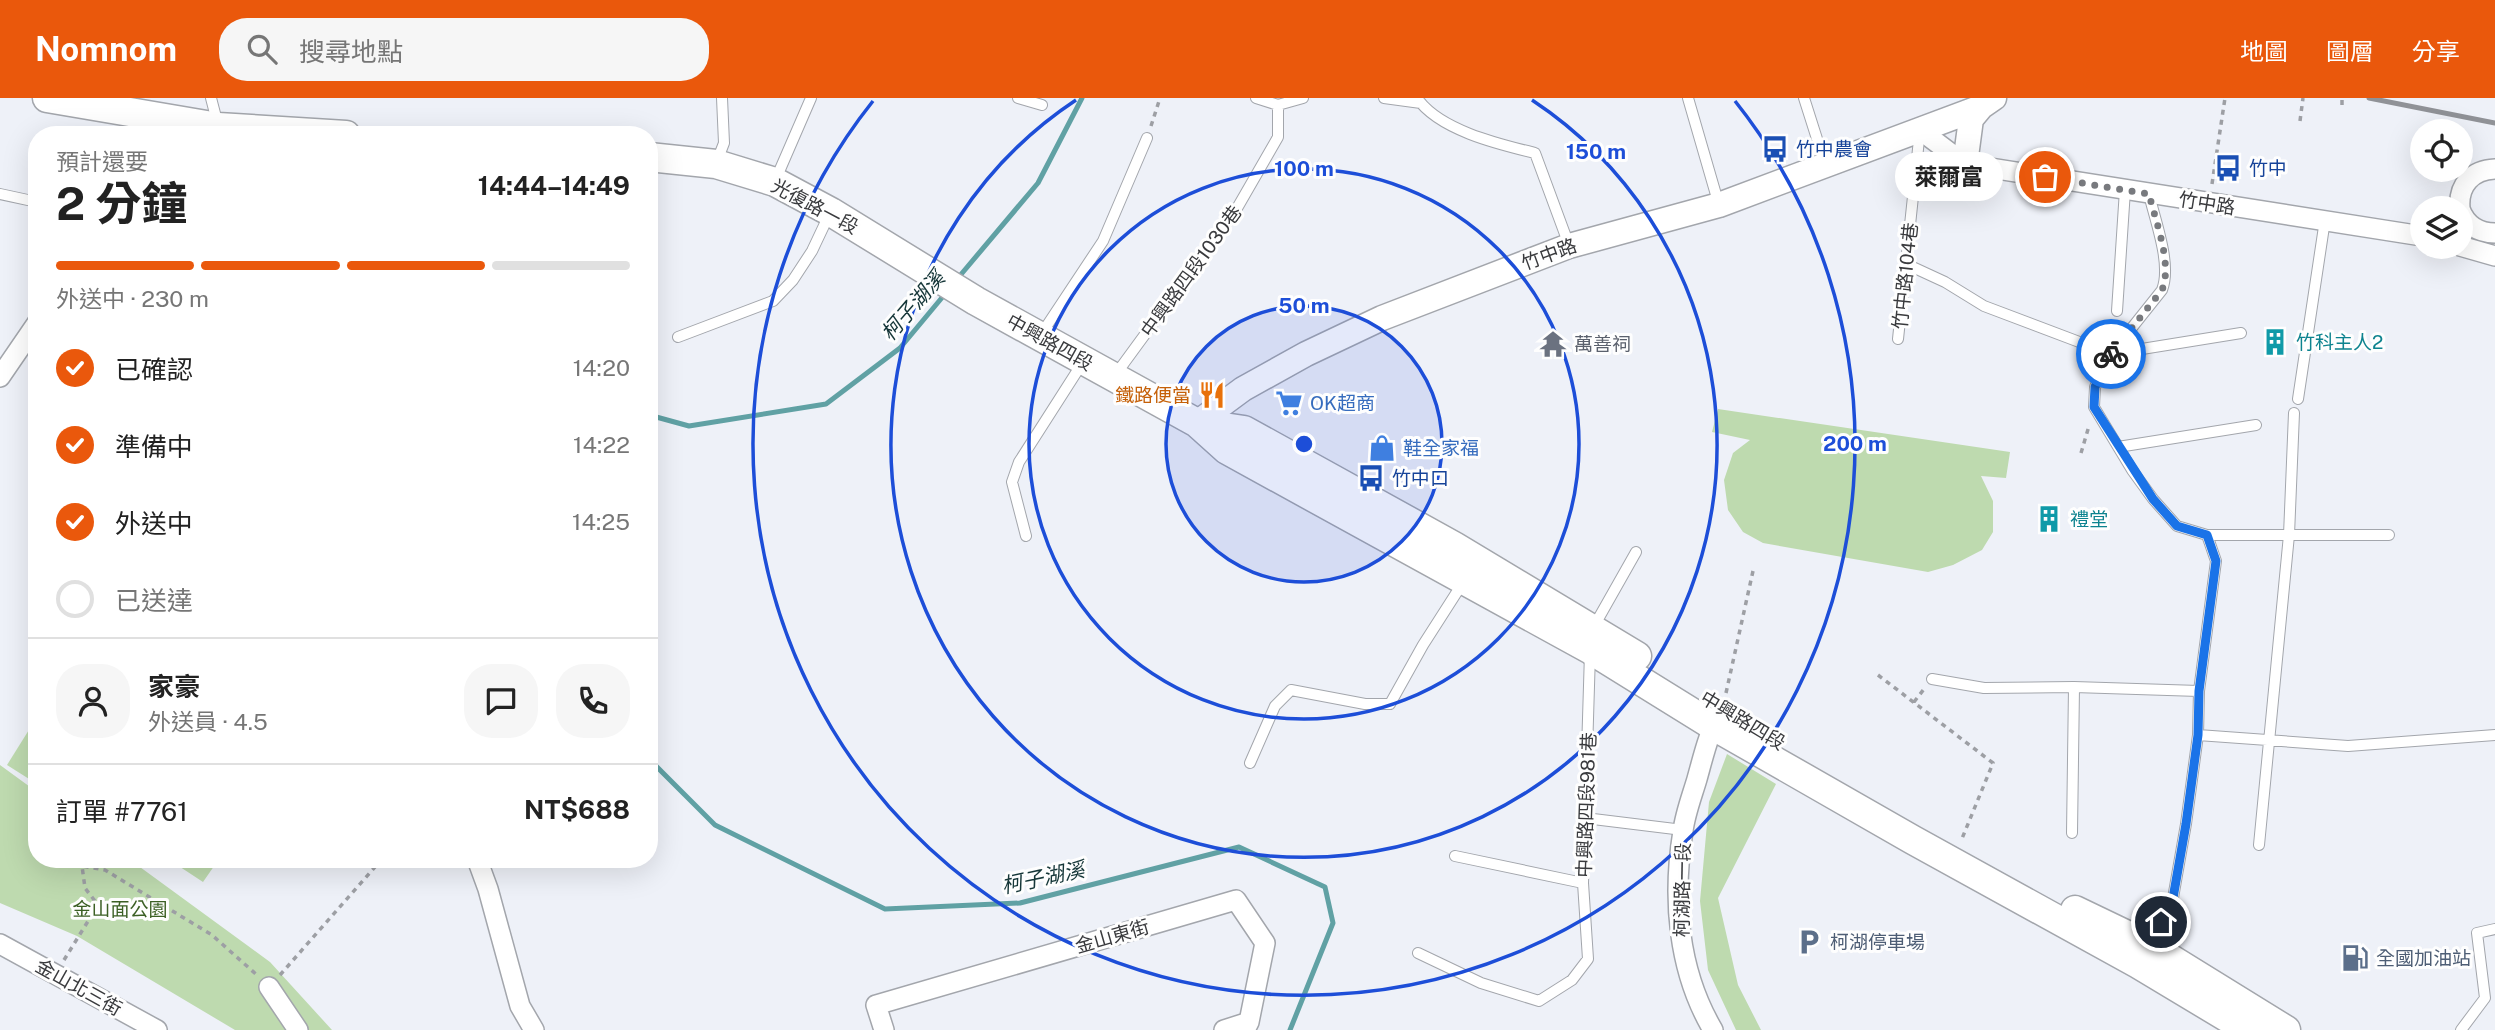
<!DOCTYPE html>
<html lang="zh-TW">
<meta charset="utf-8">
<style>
body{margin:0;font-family:"Public Sans","Noto Sans TC",sans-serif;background:#f6f6f6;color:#222;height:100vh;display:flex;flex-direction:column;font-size:26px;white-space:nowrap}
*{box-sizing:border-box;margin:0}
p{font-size:23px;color:#767676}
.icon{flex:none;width:38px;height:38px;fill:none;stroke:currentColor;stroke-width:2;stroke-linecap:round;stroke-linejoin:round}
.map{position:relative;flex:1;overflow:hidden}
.sheet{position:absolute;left:28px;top:28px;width:630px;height:742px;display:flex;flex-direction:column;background:#fff;border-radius:28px;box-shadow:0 7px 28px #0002}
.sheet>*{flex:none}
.fabs{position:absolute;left:2410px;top:21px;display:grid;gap:14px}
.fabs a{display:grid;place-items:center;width:63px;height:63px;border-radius:50%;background:#fff;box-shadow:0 7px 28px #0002;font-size:35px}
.pin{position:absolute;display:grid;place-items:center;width:60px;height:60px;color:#fff;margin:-30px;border:4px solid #fff;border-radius:50%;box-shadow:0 2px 7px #0007}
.courier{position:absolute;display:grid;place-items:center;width:70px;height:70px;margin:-35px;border:5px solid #1a73e8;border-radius:50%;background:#fff;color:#222;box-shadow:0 2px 9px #0007}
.bubble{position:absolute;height:49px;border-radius:24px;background:#fff;box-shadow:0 7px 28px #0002;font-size:23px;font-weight:700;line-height:49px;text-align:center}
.head em{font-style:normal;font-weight:700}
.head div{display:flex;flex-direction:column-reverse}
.head{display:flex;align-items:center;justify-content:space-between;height:119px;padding:0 28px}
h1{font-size:46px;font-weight:700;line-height:52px}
.bar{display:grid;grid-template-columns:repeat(4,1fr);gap:10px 7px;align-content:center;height:84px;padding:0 28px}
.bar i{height:9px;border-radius:5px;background:#e0e0e0}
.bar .on{background:#ea580c}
.bar p{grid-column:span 4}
.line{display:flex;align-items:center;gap:18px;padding:0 28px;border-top:2px solid #e0e0e0}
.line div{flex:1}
.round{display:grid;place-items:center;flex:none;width:74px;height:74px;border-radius:28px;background:#f6f6f6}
ol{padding:0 28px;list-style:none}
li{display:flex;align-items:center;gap:21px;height:77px}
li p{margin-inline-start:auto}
li .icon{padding:7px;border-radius:50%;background:#ea580c;color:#fff;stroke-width:4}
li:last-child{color:#767676}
li i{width:38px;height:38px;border:4px solid #e0e0e0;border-radius:50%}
header{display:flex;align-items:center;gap:42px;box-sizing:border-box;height:98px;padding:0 35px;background:#ea580c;color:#fff}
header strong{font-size:33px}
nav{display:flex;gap:38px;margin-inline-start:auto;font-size:24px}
.search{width:490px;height:63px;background:#f6f6f6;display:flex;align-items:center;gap:18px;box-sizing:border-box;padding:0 24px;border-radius:28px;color:#767676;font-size:26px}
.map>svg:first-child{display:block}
</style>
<header>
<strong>Nomnom</strong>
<div class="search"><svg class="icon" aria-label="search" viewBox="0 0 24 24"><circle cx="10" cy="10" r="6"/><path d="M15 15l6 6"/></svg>搜尋地點</div>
<nav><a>地圖</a><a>圖層</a><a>分享</a></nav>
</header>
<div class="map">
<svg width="2495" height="932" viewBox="0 0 2495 932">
<rect width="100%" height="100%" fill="#eef1f8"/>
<path fill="#bedaaf" d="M1718,311l292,43 -4,26 -25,-2 12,25v31l-11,18 -29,15 -25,7 -165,-29 -20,-11 -15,-22 -4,-30 9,-27 17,-13 -38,-8z
M37,619v67l-30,-19z
M1727,656l49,30 -58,114 20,87 23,45h-25l-28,-60 -8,-69 9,-99z
M0,667l37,27v67h92l141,103 62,68h-97l-158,-94 -77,-33z
M168,761h51l-16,23z"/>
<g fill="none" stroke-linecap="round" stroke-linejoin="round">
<path stroke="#60a1a4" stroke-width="5" d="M958,180l80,-95 44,-85
M649,317l40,11 137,-22 74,-56 45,-54
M649,661l66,66 170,84 135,-6 219,-56 86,40 8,36 -43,107"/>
<defs>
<path id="service" d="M211,0l7,27
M1018,0l24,7
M1384,0l37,5
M1417,0c22,32 81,46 118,55l34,92
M1688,0l31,107
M1804,0l21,66
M1278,7l25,-7
M717,63l7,-18 -2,-45
M775,83l36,-83
M0,96l37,8
M2149,96c6,27 23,70 13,96l-51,64 -16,33 -1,20 38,63 21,29 24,27 30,9 9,26 -17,130 -1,44 -12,89 -13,74 -22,46
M1906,166l39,18 39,24 127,48 130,-21
M2117,213l8,-121
M1042,235l61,-92 44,-103
M678,239l95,-36 20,-21 19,-29 17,-36
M1898,241l22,-209
M1116,276l120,-164 42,-73v-32l-22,-7
M2298,301l27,-179
M2118,349l138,-22
M2207,437h182
M1026,438l-14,-54 7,-20 64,-100
M1593,530l43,-76
M1932,581l52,9 90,-1 125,4
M2198,637l150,11 147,-11
M1250,665l25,-57 16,-16 74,14h25l33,-59 41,-64
M1585,720l98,12
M2072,735l2,-146
M2259,747l30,-310 5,-122
M1455,758l128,27
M1418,855l63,30 58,18 33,-21 16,-21 -5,-76 7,-230
M2461,932l24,-32 -8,-65 18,-4"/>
<path id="minor" d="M1920,32l45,34 457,72
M2460,110c-2,-23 12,-38 35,-39
M2460,111c6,16 18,24 35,24
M2460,148l35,10
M0,279l37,-54
M477,761l11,30 32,117 14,24
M0,846l157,86
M269,889l29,43
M884,932l-8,-25 360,-105 29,43 -16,79 -4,8
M1224,932l25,-8
M1713,932c-35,-59 -41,-131 -30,-199 2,-17 9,-35 14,-52 7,-25 12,-49 26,-70"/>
<path id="tertiary" d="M1965,66l6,-45 10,-12
M1197,325l46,-34 63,-35 76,-36 187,-72 150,-41 262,-98 13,-9"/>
<path id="secondary" d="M47,0l171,29 128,8
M649,59l67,7 59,18 56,30 145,89 221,122 30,27 364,200 121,75 201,115 225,124 110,66
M1197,325l47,7 210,116 183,110
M2075,812l75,36 136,84"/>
</defs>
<use href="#service" stroke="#a3a6ac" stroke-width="12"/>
<use href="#minor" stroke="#a3a6ac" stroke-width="22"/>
<use href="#tertiary" stroke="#a3a6ac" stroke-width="27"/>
<use href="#secondary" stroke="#a3a6ac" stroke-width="31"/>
<path stroke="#9d9fa4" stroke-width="3.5" stroke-dasharray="5 5" stroke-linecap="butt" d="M2342,7v-7
M2300,23l3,-23
M1151,28l9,-28
M2212,86l13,-86
M2081,355l8,-27
M1878,577l115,88 -32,78
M1726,595l27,-122
M1914,604l10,-13
M64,862l34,-55 -13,-17 -3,-22 23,4 107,65 46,41
M280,877l102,-116"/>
<use href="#service" stroke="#fff" stroke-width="10"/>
<use href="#minor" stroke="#fff" stroke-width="19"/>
<use href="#tertiary" stroke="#fff" stroke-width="24"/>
<use href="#secondary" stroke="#fff" stroke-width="28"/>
<path stroke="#909297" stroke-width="5" d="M2369,0l126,25"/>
</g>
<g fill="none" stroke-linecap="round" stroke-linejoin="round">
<path stroke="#787a7e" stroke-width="7" stroke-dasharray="0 12.6" d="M2045,79l104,17c6,26 24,70 13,96l-51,64"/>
<path stroke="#1a73e8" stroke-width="9" d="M2111,256l-16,33 -1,20 59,92 24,27 30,9 9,26 -17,130 -1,44 -12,89 -13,74 -12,24"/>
</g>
<circle cx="1304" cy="346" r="138" fill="#1d4ed8" fill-opacity=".12"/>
<g fill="none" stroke="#1d4ed8" stroke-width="3.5">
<circle cx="1304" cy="346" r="138"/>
<circle cx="1304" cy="346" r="275"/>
<path d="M1532 2A413 413 0 1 1 1076 2"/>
<path d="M1735 3A551 551 0 1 1 873 3"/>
</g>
<defs>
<symbol id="bus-bare" viewBox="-9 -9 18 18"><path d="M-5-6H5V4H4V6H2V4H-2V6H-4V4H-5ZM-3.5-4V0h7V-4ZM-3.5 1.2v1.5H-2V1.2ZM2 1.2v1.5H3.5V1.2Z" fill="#1a4fb4" stroke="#fefefe" stroke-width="2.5" paint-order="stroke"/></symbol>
<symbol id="building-bare" viewBox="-9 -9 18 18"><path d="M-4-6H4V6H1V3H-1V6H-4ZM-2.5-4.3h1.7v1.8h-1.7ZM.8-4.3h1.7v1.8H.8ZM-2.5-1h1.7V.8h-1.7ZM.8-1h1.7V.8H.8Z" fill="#0f9aa8" stroke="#fefefe" stroke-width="2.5" paint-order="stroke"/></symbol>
<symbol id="temple-bare" viewBox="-9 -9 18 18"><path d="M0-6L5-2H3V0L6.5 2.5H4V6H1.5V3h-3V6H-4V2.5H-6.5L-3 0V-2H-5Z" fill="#6b7280" stroke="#fefefe" stroke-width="2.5" paint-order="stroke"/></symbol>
<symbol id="restaurant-bare" viewBox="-9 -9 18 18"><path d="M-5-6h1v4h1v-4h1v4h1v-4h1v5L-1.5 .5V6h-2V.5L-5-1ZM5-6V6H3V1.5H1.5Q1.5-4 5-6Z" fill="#e8710a" stroke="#fefefe" stroke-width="2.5" paint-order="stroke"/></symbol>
<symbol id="supermarket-bare" viewBox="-9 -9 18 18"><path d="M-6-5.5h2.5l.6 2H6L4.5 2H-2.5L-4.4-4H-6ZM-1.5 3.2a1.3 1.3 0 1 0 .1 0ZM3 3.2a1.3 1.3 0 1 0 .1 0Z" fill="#3f7fe0" stroke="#fefefe" stroke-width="2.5" paint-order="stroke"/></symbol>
<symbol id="shop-bare" viewBox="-9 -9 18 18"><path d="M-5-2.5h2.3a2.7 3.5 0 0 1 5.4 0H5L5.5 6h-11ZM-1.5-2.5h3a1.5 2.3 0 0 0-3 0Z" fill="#3f7fe0" stroke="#fefefe" stroke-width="2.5" paint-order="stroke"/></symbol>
<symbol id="parking-bare" viewBox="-9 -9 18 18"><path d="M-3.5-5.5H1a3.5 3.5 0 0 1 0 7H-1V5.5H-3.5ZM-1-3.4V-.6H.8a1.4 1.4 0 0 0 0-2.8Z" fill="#5c6f8a" stroke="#fefefe" stroke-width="2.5" paint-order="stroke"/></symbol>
<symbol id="fuel-bare" viewBox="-9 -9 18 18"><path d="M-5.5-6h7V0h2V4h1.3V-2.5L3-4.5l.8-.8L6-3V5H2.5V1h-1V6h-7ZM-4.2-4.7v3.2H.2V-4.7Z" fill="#5c6f8a" stroke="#fefefe" stroke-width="2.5" paint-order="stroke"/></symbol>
</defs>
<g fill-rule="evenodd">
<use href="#bus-bare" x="1756" y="32" width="38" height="38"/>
<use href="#bus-bare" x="2209" y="51" width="38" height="38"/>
<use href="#building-bare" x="2256" y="225" width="38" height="38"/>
<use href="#temple-bare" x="1534" y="227" width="38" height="38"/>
<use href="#restaurant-bare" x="1193" y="278" width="38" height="38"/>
<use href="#supermarket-bare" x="1270" y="286" width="38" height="38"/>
<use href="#shop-bare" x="1363" y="331" width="38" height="38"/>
<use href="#bus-bare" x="1352" y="361" width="38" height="38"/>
<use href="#building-bare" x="2030" y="402" width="38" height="38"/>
<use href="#parking-bare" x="1790" y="825" width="38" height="38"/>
<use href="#fuel-bare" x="2336" y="841" width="38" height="38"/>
</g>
<g text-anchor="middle" stroke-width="6" stroke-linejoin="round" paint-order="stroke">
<g font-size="19" fill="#164399" stroke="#fefefe" text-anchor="start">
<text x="1796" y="58">竹中農會</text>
<text x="2249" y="77">竹中</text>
<text x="1392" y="387">竹中口</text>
</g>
<g font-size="19" fill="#393a3d" stroke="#fefefe">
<text transform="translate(2207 105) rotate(9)" y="7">竹中路</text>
<text transform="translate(815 108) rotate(28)" y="7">光復路一段</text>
<text transform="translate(1549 156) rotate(-20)" y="7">竹中路</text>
<text transform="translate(1191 173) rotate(-54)" y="7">中興路四段1030巷</text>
<text transform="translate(1905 178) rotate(-84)" y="7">竹中路104巷</text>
<text transform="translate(1050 244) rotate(29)" y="7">中興路四段</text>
<text transform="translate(1743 622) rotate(31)" y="7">中興路四段</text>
<text transform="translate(1586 707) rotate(-88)" y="7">中興路四段981巷</text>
<text transform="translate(1682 792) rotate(-89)" y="7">柯湖路一段</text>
<text transform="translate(1112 838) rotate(-16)" y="7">金山東街</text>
<text transform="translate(79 889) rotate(29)" y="7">金山北三街</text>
</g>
<g font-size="19" fill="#0d838f" stroke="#fefefe" text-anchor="start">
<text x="2296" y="251">竹科主人2</text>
<text x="2070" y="428">禮堂</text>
</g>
<g font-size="19" fill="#5b616d" stroke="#fefefe" text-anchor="start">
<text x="1574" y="253">萬善祠</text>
</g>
<g font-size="19" fill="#c56008" stroke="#fefefe" text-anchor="end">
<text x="1191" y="304">鐵路便當</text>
</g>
<g font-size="19" fill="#366cbe" stroke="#fefefe" text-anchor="start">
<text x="1310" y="312">OK超商</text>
<text x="1403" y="357">鞋全家福</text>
</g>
<g font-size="19" fill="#3c6025" stroke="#fefefe">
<text x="120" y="818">金山面公園</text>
</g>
<g font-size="19" fill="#4e5e75" stroke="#fefefe" text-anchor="start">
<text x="1830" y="851">柯湖停車場</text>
<text x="2376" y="867">全國加油站</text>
</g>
<g font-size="21" font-style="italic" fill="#153638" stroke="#fefefe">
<text transform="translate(913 208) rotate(-49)" y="7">柯子湖溪</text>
<text transform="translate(1043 780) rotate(-12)" y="7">柯子湖溪</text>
</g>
</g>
<circle cx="1304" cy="346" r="10" fill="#1d4ed8" stroke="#fefefe" stroke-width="3.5"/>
<g font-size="21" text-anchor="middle" font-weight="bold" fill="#1d4ed8" stroke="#fefefe" stroke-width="6" stroke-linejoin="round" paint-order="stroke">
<text x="1596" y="61">150 m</text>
<text x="1304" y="78">100 m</text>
<text x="1304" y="215">50 m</text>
<text x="1855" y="353">200 m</text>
</g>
</svg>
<div class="fabs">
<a><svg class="icon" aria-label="locate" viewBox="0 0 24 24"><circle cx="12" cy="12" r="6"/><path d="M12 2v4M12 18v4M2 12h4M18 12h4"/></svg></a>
<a><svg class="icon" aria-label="layers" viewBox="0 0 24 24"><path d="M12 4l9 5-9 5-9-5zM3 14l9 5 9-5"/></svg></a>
</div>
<div class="pin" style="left:2045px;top:79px;background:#ea580c"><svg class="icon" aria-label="bag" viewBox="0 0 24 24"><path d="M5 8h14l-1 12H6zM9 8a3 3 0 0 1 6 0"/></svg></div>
<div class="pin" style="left:2161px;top:824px;background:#1f2937"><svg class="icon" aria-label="home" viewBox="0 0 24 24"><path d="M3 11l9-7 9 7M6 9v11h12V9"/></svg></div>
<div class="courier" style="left:2111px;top:256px"><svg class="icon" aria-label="bike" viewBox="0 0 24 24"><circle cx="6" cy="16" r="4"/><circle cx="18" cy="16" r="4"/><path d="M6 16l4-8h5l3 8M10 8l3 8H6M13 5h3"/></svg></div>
<div class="bubble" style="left:1895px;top:54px;width:108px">萊爾富</div>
<section class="sheet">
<div class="head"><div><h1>2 分鐘</h1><p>預計還要</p></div><em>14:44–14:49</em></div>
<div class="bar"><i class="on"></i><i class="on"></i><i class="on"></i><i></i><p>外送中 · 230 m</p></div>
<ol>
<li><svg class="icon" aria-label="check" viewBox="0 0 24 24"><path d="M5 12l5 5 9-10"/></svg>已確認<p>14:20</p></li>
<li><svg class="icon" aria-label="check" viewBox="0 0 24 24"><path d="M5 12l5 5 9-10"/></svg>準備中<p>14:22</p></li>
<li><svg class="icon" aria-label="check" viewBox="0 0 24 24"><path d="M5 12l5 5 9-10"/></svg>外送中<p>14:25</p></li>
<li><i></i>已送達</li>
</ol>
<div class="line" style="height:126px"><a class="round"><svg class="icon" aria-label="person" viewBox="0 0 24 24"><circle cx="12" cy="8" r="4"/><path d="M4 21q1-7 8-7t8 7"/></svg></a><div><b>家豪</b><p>外送員 · 4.5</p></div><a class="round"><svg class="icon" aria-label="chat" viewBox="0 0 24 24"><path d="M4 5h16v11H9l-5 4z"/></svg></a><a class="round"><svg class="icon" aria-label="phone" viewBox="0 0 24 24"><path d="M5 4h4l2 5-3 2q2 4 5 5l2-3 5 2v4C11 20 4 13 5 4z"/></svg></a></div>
<div class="line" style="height:91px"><div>訂單 #7761</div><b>NT$688</b></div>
</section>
</div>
